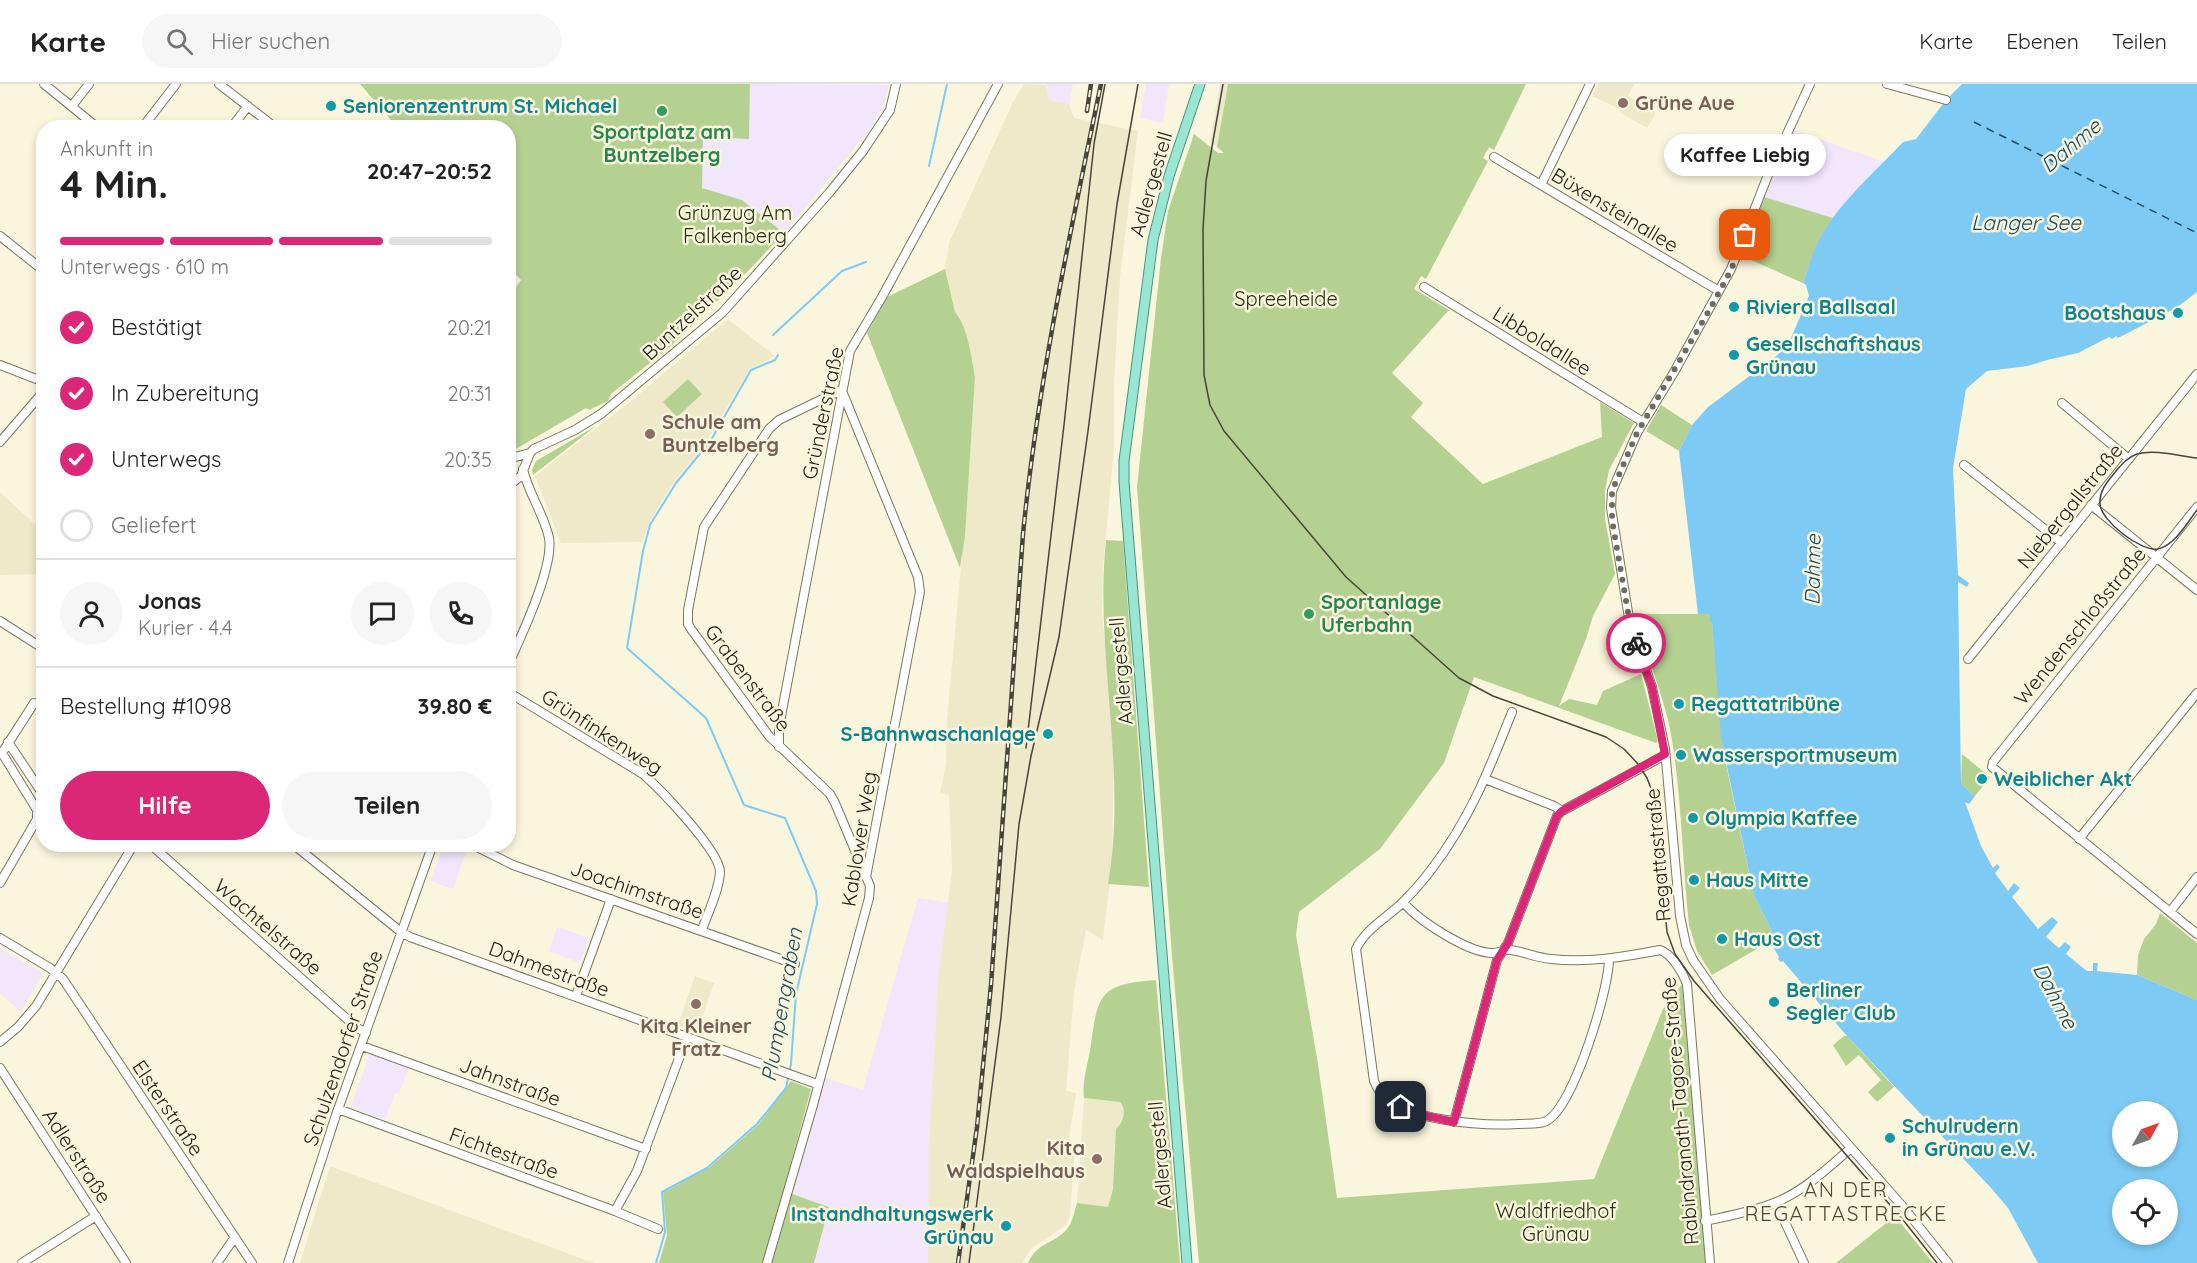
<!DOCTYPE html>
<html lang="de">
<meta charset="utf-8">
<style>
body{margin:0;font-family:Quicksand,sans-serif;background:#f6f6f6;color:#222;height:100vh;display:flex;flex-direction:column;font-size:22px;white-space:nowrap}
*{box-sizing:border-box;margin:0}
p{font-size:20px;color:#767676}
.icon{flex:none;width:33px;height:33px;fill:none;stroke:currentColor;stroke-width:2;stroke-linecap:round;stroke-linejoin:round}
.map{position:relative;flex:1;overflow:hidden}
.sheet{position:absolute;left:36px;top:36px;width:480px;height:732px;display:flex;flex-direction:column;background:#fff;border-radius:24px;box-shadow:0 3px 9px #0003}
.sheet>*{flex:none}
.needle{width:39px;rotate:50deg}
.tools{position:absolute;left:2112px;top:1017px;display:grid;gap:12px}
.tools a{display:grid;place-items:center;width:66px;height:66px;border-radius:50%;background:#fff;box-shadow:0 3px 9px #0003;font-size:30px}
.pin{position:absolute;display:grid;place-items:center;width:51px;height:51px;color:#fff;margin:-26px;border-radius:12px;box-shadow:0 3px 9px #0006}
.courier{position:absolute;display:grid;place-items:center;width:60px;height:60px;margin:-30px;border:4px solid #db2777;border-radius:50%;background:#fff;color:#222;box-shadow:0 2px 8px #0007}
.bubble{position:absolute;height:42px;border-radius:21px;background:#fff;box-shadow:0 3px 9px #0003;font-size:20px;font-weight:800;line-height:42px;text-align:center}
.head em{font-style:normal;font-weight:800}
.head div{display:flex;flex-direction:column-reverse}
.head{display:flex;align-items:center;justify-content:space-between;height:102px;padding:0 24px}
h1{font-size:39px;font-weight:800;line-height:45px}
.bar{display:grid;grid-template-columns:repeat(4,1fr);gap:9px 6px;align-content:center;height:72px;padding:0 24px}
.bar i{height:8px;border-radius:4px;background:#e0e0e0}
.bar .current{background:#db2777}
.bar p{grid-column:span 4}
.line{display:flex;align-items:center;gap:15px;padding:0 24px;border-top:2px solid #e0e0e0}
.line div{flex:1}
.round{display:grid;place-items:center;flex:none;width:63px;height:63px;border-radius:32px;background:#f6f6f6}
ol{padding:0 24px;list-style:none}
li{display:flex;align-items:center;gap:18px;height:66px}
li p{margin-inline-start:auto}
li .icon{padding:6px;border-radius:50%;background:#db2777;color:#fff;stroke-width:4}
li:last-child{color:#767676}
li i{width:33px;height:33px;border:3px solid #e0e0e0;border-radius:50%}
.primary-button{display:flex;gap:12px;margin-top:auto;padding:12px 24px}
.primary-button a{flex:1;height:69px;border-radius:36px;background:#db2777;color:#fff;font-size:24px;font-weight:800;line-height:69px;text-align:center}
.primary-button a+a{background:#f6f6f6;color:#222}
header{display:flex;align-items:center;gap:36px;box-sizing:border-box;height:84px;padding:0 30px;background:#fff;border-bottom:2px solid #e0e0e0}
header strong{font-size:28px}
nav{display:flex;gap:33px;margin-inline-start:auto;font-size:21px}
.search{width:420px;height:54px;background:#f6f6f6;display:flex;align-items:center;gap:15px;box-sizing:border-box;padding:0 21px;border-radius:33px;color:#767676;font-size:22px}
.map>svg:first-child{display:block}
</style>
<header>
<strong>Karte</strong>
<div class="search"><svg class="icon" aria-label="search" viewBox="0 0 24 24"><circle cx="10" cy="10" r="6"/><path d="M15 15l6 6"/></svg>Hier suchen</div>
<nav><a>Karte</a><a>Ebenen</a><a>Teilen</a></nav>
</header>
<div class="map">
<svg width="2197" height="1179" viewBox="0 0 2197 1179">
<rect width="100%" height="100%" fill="#faf6dd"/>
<path fill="#f1e6fb" d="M750,0l139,1 -6,22 -13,22 -86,104 -42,-33 -40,-12v-51l47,2z
M1046,0h27l-4,20 -20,-4z
M1146,0h23l-6,39 -23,-5z
M1794,46l90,32 -51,56 -69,-21z
M444,761h11l12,5 -14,39 -23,-8z
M918,814l31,5 -11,78 -9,163 -1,119h-114l15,-56 -37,-13 33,-116 38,12z
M557,843l32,11 -9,25 -31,-12z
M0,864l43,25 -22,39 -21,-19z
M370,969l39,14 -10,26h-4l-10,27 -34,-13z"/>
<path fill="#eee9c9" d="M1024,0l22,1 3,15 20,4 5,14 64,13 -18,146 -6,107v65l-11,118 -1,44 12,144 -2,107 -9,78 -17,-10 -12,62 -8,99 10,2 -7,45 6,8 -5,70 -4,9 -34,23 -10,15h-94l1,-119 9,-163 14,-111 -3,-75 -9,-2 6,-29 1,-44 21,-231 7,-112 -3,-19 -12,-41 -5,-5 -10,-43 4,-26 64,-141z
M1220,0h8l-11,63 -7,-4z
M1598,0h36l-6,12 28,17 -9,15 -28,-16 1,-3 -28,-13z
M728,235l47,37 -25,13 -44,73 -32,40 -16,25 -13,26 -2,9 -82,1 -26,-67 96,-75z
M0,408l43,40v42l-43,1z
M695,892l19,7 -17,49 -19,-7z
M1084,1014l36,4 3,4 1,7 -4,9 -7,67 -5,18 -31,-4z
M330,1082l264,97h-294z"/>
<path fill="#b5d192" d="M360,0h390l-1,55 -46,-2 -1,51 40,12 42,33 -34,36 -79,77 -60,48 -3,7 -19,9 -3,-2 -72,42h-5v-153l12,-17 -12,-13 -1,-139 -111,-1z
M1228,0h298l-32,66 -5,-3 -6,11 5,3 -62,118 -5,-3 -7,13 35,21 -57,63 31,30 -12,14 72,67 119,-47 -2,-35 34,21 -25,47 -4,20v29l10,55 -22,42 -7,23 -27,67 10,-7 28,6 6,-14 38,-17 17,67 -2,2 -182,-66 -30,86 -64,86 -81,63 -3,23 22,129 19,134 257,-19 69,-170 19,-25 32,279h-515l-27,-307 -35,-469 24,-229 7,-47 26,-77 24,19h6l-7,-6z
M1764,113l69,21 -15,25 -15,40 -61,-27z
M945,185l10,43c12,13 17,47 20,65l-10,159 -5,32 -93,-235 20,-36z
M688,295l14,15 -25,23 -14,-15z
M1661,321l31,20 -13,26 -33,-20z
M596,342l-63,49 -1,-5 4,-9z
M1106,456l17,1 26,346 -41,-3c20,-115 -14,-230 -2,-344z
M1636,530h74l2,8 11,128 31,146 18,35 -9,6 4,6 -55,32 -15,-24 -8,-26c-7,-65 -7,-132 -19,-196 -8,-40 -26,-76 -34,-115z
M1962,670l28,23 -15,19 -14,-12z
M2160,829l37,30v57l-60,-25 1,-20 6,-16 12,-15z
M1156,896l24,283h-152c10,-22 27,-19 39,-34 6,-7 7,-17 10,-26l31,4 5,-18 3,-60c7,-6 11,-20 4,-27l-36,-4c-2,-15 3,-32 6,-47 8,-54 6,-67 66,-71z
M1844,952h3l47,51 -17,15 -9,-10 13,-12 -22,-25 -13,11 -13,-21z
M791,997l20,8 -27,100 8,5 37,13 -15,56h-155l8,-28 -4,-42 47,-26 49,-43z
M1895,1132l38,47h-97z"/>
<path fill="#7dcbf5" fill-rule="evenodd" d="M1962,0h235v208l-21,16 -58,30 -2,-2 -4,3 -3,-2 -31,16 -31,7 -19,6 -41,5 -21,18 -13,79 5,107 11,8 -2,4 -9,-5 3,202 14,12 -6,8 -4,-2 16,44 12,22 4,-4 3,3 -5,6 13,18 6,-8 6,5 -8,9 26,32 14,-12 6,5 -12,15 13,11 6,-6 6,5 -5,7 21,17h6v-8h5l-1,8 40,4 60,25v263h-159l-30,-55 -16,-19 -146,-154 -63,-74 -2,1 -3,-3 1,-2 -9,-15 -3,1 -4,-6 9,-6 -18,-35 -33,-158 -9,-115 -2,-1v-8h-12l-19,-163 13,-26 16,-18 67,-50 13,-12 21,-49 -3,-11 -3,-2c5,-13 8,-26 14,-39 18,-38 58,-72 86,-102l13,-3 30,-39zM2122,1028h46v44h-46zM2122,1106h46v44h-46z"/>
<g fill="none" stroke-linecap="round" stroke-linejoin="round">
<path stroke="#7dcbf5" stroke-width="2" d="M929,82l18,-82
M773,251l69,-64 24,-9
M656,1179l9,-31 -3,-40 45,-24 50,-44 29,-36 5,-24 5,-70 21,-90 -1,-13 -31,-73 -41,-13 -38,-87 -79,-70 16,-97 7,-26 26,-42 35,-43 40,-70 24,-10 3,-5"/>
<path stroke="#204c62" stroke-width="1.5" stroke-dasharray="8 6" stroke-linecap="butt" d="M1974,38l223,111"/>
<defs>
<path id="minor" d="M44,0l54,44
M219,0l57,44
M1810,0l-42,91 -37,94 -58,105 -36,59 -25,58 -1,17 18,110 23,69 13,62 15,167 6,29 7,15 27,39 184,209 44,55
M1887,0l59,16
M72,22l17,-22
M142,44l34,-44
M231,44l17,-22
M1494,73l225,134
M1541,101l49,-101
M0,152l44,35
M1424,203l219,135
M0,281l44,17
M842,307l76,186 2,15 -54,285
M2062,319l67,56
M0,358l44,-51
M508,375l22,-6 4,-4 41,-19 26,-16 121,-101 107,-120 34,-42 27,-41 6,-26
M1964,381l98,78
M508,402l13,-10 9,-23
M2091,421l106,85
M2197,423l-204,255 -1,5 205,167
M0,537l44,28
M1968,575l229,-285
M508,581c13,-28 46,-98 41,-127 -5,-24 -21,-45 -26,-69
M508,608l135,82c17,15 77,77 77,98 -1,19 -12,40 -18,58
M1512,628c-23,58 -42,107 -81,158 -9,12 -20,24 -30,34 -15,14 -36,26 -45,45l18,132c2,4 4,9 7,12 21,28 103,33 136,31 9,-1 24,1 31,-4 26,-16 61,-130 61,-161
M8,658l36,54
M779,663v-20l71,-376 32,-54 116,-213
M1485,695l69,27 8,5
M2079,755l118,-146
M150,760l206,183 10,6
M293,760l108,88 9,5 407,147
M471,760l42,21 282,99
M0,799l37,-64v-9l-35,-57 32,-50
M1403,818c16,19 65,51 90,51 6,0 12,-4 18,-3 14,2 26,8 40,9 37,4 73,-2 109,-9 12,4 23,23 27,34l23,279
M2170,828l27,-35
M0,854l50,30 13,11 189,284
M576,912l35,-97
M0,958l18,-15 18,-21 98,-162
M362,962l284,103
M0,984l126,195
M338,1025l277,102 43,18
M1454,1038l43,-162 11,-17 49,-127 5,-5 103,-56
M1776,1119l28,60
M615,1127l22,-40 50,-134
M1705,1137c23,-5 47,-9 69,-18 29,-11 54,-35 77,-55
M22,1179l74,-47
M217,1179l18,-26
M288,1179l48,-148 97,-271
M767,1179l46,-158 56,-207 1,-12 -35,-83 -5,-9 -61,-58 -78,-107 -3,-5v-14l16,-83 65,-98 10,-9 62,-30"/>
<path id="major" d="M1187,1179l-63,-781v-21l29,-221 16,-64 31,-92"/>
</defs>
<use href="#minor" stroke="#7b7761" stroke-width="10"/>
<use href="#major" stroke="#45977f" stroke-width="11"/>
<use href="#minor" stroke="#fff" stroke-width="8"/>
<use href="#major" stroke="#9ae6d4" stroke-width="9"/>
<path stroke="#474539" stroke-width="1.5" d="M1223,0l-17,97 -3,48 1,146 6,30 14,26 122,146 113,101 34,18 113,41 18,12 14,15 9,14 8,21 12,133 8,22 19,27 210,240 33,42
M2197,374c-18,-2 -42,-9 -60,-4 -9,3 -15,10 -21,17 -8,10 -17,19 -16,33 1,17 41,48 58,45 17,-4 29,-26 39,-39
M1026,664l38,-323 30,-281 11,-60
M969,1179l32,-246 18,-193 12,-68 28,-119 29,-206 29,-227 21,-120"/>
<defs>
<path id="rail" d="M1087,27l4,-27
M958,1179l19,-136 14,-142 32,-451c15,-152 47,-301 78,-450"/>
</defs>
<use href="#rail" stroke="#474539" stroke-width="4.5"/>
<use href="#rail" stroke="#faf6dd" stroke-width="2" stroke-dasharray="7" stroke-linecap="butt"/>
</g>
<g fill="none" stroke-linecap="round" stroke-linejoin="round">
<path stroke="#6e6c5d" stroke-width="6" stroke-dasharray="0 10.8" d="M1636,559l-7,-25 -17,-98v-29l25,-58 73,-124 21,-39 14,-35"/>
<path stroke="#db2777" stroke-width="8" d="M1401,1023l21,8 32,7 43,-162 11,-17 49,-127 5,-5 103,-57 -13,-67 -16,-44"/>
</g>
<g fill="#8d6e63" stroke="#faf6dd" stroke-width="2">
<circle cx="1623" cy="19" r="6"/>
<circle cx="650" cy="350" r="6"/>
<circle cx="696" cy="920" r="6"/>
<circle cx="1097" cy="1075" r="6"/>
</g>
<g fill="#0f9aa8" stroke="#faf6dd" stroke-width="2">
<circle cx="331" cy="22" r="6"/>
<circle cx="1734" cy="223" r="6"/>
<circle cx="2178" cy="229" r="6"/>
<circle cx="1734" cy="271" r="6"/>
<circle cx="1679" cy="620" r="6"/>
<circle cx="1048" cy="650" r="6"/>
<circle cx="1681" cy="671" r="6"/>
<circle cx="1982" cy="695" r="6"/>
<circle cx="1693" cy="734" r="6"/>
<circle cx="1694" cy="796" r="6"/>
<circle cx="1722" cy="855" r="6"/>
<circle cx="1774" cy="918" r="6"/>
<circle cx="1890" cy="1054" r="6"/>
<circle cx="1006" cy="1142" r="6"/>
</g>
<g fill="#2e9e5b" stroke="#faf6dd" stroke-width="2">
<circle cx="662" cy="27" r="6"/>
<circle cx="1309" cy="530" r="6"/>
</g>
<g text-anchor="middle" stroke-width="5" stroke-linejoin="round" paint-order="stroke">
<g font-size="20" font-weight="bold" fill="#785e54" stroke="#faf6dd" text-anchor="start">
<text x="1635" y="26">Grüne Aue</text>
<text x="662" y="345">Schule am<tspan x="662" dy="23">Buntzelberg</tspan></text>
<text x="696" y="949" text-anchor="middle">Kita Kleiner<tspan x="696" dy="23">Fratz</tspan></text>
<text x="1085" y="1071" text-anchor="end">Kita<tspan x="1085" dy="23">Waldspielhaus</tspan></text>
</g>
<g font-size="20" font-weight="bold" fill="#0d838f" stroke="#faf6dd" text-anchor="start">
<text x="343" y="29">Seniorenzentrum St. Michael</text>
<text x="1746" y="230">Riviera Ballsaal</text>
<text x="2166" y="236" text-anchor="end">Bootshaus</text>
<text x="1746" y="267">Gesellschaftshaus<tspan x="1746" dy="23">Grünau</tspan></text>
<text x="1691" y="627">Regattatribüne</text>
<text x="1036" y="657" text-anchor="end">S-Bahnwaschanlage</text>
<text x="1693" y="678">Wassersportmuseum</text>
<text x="1994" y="702">Weiblicher Akt</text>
<text x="1705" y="741">Olympia Kaffee</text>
<text x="1706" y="803">Haus Mitte</text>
<text x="1734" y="862">Haus Ost</text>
<text x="1786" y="913">Berliner<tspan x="1786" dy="23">Segler Club</tspan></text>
<text x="1902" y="1049">Schulrudern<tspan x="1902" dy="23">in Grünau e.V.</tspan></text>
<text x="994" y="1137" text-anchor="end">Instandhaltungswerk<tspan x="994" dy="23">Grünau</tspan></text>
</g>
<g font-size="20" font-weight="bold" fill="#27864d" stroke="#faf6dd">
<text x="662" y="55">Sportplatz am<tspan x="662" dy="23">Buntzelberg</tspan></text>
<text x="1321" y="525" text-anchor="start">Sportanlage<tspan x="1321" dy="23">Uferbahn</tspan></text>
</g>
<g font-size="20" fill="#232118" stroke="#faf6dd">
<text transform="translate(1151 100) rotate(-74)" y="7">Adlergestell</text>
<text transform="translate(1615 126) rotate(31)" y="7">Büxensteinallee</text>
<text transform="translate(692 229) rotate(-43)" y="7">Buntzelstraße</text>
<text transform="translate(1542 257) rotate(32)" y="7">Libboldallee</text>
<text transform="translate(823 329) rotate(-78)" y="7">Gründerstraße</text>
<text transform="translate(2070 422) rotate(-51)" y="7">Niebergallstraße</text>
<text transform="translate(2080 542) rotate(-51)" y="7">Wendenschloßstraße</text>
<text transform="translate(1121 587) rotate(-95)" y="7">Adlergestell</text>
<text transform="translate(748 594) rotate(53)" y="7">Grabenstraße</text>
<text transform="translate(602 648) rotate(33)" y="7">Grünfinkenweg</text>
<text transform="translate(859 755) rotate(-81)" y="7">Kablower Weg</text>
<text transform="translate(1658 771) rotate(-95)" y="7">Regattastraße</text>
<text transform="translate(637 806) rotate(19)" y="7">Joachimstraße</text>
<text transform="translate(268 843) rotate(41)" y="7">Wachtelstraße</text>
<text transform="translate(549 885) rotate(20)" y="7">Dahmestraße</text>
<text transform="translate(343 964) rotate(-71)" y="7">Schulzendorfer Straße</text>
<text transform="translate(510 998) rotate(20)" y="7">Jahnstraße</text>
<text transform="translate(168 1024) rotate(56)" y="7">Elsterstraße</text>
<text transform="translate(1680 1027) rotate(-95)" y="7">Rabindranath-Tagore-Straße</text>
<text transform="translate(504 1069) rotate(20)" y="7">Fichtestraße</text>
<text transform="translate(1160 1071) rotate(-95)" y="7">Adlergestell</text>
<text transform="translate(77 1072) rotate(57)" y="7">Adlerstraße</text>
</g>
<g font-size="20" fill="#22300b" stroke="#faf6dd">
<text x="735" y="136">Grünzug Am<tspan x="735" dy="23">Falkenberg</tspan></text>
<text x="1286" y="222">Spreeheide</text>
<text x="1556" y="1134">Waldfriedhof<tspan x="1556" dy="23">Grünau</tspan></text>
</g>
<g font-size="21" font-style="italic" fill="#204c62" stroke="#faf6dd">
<text transform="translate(2071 62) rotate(-40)" y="7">Dahme</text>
<text x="2026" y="146">Langer See</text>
<text transform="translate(1813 486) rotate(-89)" y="7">Dahme</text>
<text transform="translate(2055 912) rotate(62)" y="7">Dahme</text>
<text transform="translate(782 921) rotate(-80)" y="7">Plumpengraben</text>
</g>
<g font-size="21" letter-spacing="1.5" fill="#4d4a35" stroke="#faf6dd">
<text x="1846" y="1113">AN DER<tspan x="1846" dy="24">REGATTASTRECKE</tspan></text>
</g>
</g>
</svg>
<div class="tools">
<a><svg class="needle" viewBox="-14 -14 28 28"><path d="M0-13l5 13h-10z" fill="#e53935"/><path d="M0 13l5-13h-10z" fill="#767676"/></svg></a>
<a><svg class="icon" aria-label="locate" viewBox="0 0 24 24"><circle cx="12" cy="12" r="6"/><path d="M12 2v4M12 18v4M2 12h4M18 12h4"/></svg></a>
</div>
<div class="pin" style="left:1745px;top:151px;background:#ea580c"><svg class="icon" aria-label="bag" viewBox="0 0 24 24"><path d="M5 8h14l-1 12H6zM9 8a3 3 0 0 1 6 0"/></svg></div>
<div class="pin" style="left:1401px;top:1023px;background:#1f2937"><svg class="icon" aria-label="home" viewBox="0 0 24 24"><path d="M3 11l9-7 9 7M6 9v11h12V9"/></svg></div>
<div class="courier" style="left:1636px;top:559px"><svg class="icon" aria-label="bike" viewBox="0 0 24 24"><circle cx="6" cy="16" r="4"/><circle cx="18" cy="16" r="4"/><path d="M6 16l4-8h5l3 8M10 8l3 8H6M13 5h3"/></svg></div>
<div class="bubble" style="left:1664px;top:50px;width:162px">Kaffee Liebig</div>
<section class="sheet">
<div class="head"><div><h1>4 Min.</h1><p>Ankunft in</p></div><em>20:47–20:52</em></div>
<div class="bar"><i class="current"></i><i class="current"></i><i class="current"></i><i></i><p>Unterwegs · 610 m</p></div>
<ol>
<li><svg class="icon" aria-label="check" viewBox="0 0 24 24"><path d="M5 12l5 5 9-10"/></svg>Bestätigt<p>20:21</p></li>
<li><svg class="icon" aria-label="check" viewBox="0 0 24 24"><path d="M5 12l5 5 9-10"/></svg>In Zubereitung<p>20:31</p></li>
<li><svg class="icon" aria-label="check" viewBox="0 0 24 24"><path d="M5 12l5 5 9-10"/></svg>Unterwegs<p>20:35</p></li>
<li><i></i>Geliefert</li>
</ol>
<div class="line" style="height:108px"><a class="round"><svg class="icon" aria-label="person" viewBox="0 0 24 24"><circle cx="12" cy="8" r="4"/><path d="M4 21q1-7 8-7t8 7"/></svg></a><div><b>Jonas</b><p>Kurier · 4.4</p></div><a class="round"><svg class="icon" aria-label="chat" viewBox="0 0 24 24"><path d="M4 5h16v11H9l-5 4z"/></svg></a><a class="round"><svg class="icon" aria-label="phone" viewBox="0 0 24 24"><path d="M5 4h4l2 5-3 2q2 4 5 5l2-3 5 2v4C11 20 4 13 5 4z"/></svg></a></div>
<div class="line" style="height:78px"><div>Bestellung #1098</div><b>39.80 €</b></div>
<div class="primary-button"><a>Hilfe</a><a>Teilen</a></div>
</section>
</div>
